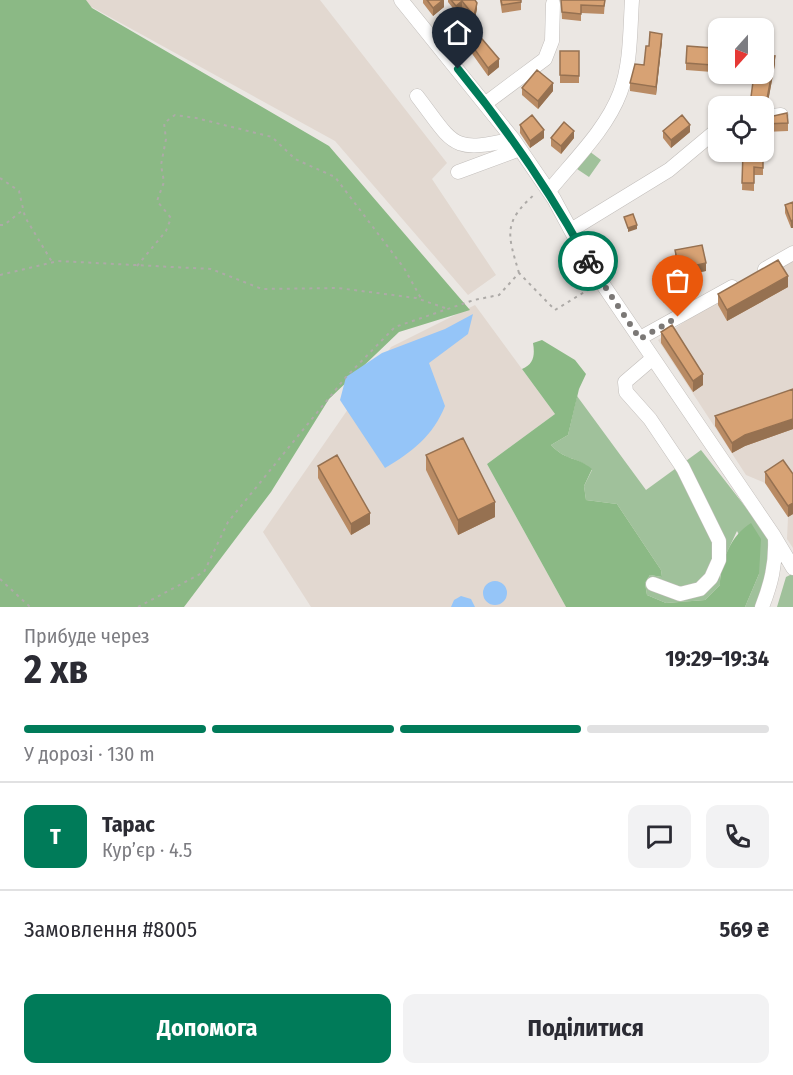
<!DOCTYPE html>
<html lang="uk">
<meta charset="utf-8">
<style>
body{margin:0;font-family:"Fira Sans Condensed",sans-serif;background:#f2f2f3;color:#2b2b33;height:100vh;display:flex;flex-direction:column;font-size:22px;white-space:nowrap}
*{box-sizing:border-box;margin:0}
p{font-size:20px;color:#7c7c81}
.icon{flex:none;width:33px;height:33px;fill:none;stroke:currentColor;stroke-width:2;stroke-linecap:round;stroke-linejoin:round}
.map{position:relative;height:607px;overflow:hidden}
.side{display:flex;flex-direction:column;background:#fff;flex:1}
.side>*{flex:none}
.needle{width:39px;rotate:201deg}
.controls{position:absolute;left:708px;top:18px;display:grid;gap:12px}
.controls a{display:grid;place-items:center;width:66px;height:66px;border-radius:12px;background:#fff;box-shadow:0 2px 4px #0004;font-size:30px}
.pin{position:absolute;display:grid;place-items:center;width:51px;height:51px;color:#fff;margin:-62px -26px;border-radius:50% 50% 50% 0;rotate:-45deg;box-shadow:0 0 6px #0007}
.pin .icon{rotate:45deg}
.courier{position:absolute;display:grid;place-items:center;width:60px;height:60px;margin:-30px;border:4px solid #007b59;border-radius:50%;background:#fff;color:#222;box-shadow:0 2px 8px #0007}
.overview em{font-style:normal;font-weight:700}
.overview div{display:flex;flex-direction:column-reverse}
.overview{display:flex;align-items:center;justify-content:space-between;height:102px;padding:0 24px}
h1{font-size:39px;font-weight:700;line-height:45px}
.bar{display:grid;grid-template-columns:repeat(4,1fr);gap:9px 6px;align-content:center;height:72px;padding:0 24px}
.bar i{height:8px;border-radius:4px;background:#e1e1e2}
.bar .active{background:#007b59}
.bar p{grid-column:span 4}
.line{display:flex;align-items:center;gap:15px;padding:0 24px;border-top:2px solid #e1e1e2}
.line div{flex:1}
.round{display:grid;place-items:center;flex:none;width:63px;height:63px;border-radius:12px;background:#f2f2f3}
.button{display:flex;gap:12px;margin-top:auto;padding:12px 24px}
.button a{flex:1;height:69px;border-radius:12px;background:#007b59;color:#fff;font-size:24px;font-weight:700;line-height:69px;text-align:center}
.button a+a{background:#f2f2f3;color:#2b2b33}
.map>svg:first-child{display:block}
</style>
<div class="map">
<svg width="793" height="607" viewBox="0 0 793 607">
<rect width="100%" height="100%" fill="#ebe7e3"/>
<path fill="#e2d8d0" d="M79,0h241l127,163 -15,16 64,96 -28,20 -133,-154z
M793,260v288l-6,-9 1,-22 -23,-34 -19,-8 -88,-135 57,-39z
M475,305l80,109 -68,50 79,143h-255l-48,-75 128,-185z"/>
<path fill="#a0c19b" d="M589,151l12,9 -12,17 -12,-8z
M577,396l69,94 55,-40 68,87 1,35 -14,35h-11l14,-33 -22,-43 -17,36v18l-15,15 -39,3 -19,-8 -2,-12 5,-8 12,2 -1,-7 -44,-66 -31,-4 -2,-14 8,-16c-17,-15 -25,-8 -41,-25l17,-10z
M790,575h3v32h-16l9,-30z"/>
<path fill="#8bb985" d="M0,0h86l6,8 237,138 141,164 -71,22 -70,67 -58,93 -87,115h-184z
M542,340l33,20 11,14 -7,15 -11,46 -17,10c16,17 24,10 41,24l-8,17 2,14 31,4 44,66 1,7 -12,-2 -5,8 2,12 19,8 39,-3 15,-15c0,-23 11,-50 31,-62l10,16 -2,35 -14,33h-179l-79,-143 68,-50 -33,-45c12,-5 13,-14 11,-26z"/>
<path fill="#95c5f8" d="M473,314l-5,20 -39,29 16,43c-12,30 -33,46 -60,62l-45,-68 6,-23 36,-24 63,-24z
M483 593a12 12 0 1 1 24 0a12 12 0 1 1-24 0Z
M461,596l10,3 4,8h-24l3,-7z"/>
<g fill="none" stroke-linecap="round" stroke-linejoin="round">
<defs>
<path id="minor" d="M401,0l112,139 41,60 35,65 185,272 19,32
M417,96c37,48 33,58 96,43
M486,103l59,-44 7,-18 1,-37
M764,117l17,-2
M458,172l62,-23
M549,191c24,-30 57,-61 71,-98 11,-28 10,-63 12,-93
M571,230l98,-60 49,-41
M765,269l28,-16
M640,338l92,-51
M653,584l27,10 20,-5 11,-11 8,-18v-19l-36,-73 -33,-49 -24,-27 -1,-10 28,-24
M762,607c9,-23 14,-43 13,-68"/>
</defs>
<use href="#minor" stroke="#c2bebb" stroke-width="15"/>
<path stroke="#adaaa7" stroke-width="2" stroke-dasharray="3 4.5" stroke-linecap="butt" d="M0,178l19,13 6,26 27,45
M0,225h4l19,-15
M137,266l29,-35 5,-13 -14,-17 7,-19 -3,-17 5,-26 -2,-16 11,-8 21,3 76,19 23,22 40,18 69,91 18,32
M519,273c-11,-38 -17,-50 16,-79
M0,275l58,-14 153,8 51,20 76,-1 78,10 32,11
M0,579l30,28
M138,607l66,-35 24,-50 118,-145 49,-50 79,-27 25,-5 20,-22 36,37 36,-22"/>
<use href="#minor" stroke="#fff" stroke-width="14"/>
</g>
<path fill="#b98b64" d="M423,0h21v7l-11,9 -10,-13z
M448,0h27l2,9 -3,13 -12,-14 -6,4 -8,-10z
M500,0h21v10l-19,3z
M561,0h44l-1,14 -23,-1v8l-19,-2z
M468,40l31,27 -11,9 -20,-28z
M662,41l-6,54 -26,-4v-8l14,-18 5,-19z
M560,51h19v32h-19z
M713,56l-1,16 -26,-2v-7z
M775,64l-8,43 -16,-3v-7l2,-15 -4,-1v-7z
M522,88l31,3 -15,18 -16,-14z
M764,118l24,5v8l-24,1z
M520,125l24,13 -14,10 -10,-15z
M663,131l27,1 -19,16 -8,-10z
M551,138h23l-13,16 -10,-8z
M718,138v14h13l-1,8 -18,-4v-7z
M743,152l20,3v20h-9v16l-12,-1z
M793,202v26h-2l-6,-15v-8z
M675,250l31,21 -27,5 -4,-18z
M653,279l22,17 -11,7 -11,-17z
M788,287l-61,34 -9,-16v-11z
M661,332l42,53 -10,7 -32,-49z
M793,389v40l-48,17 -13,7 -17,-27v-10z
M426,455l69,62 -37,18 -32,-65z
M318,466l52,58 -19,11 -33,-57z
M765,472l28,2v41v-1l-5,3 -23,-34z"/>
<path fill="#967151" d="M444,0v7l-11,9v-8z
M462,1v7l-6,4v-6z
M477,3v6l-3,13v-6z
M662,34v7l-6,54v-8z
M775,56v8l-8,43v-8z
M499,59v8l-11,9v-8z
M553,83v8l-15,18v-8z
M690,125v7l-19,16v-8z
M544,130v8l-14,10v-7z
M574,131v7l-13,16v-8z
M793,220v8h-2v-7z
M637,225v4l-9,3v-4z
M706,263v8l-27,5v-7z
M788,276v11l-61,34v-11z
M675,288v8l-11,7v-8z
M703,374v11l-10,7v-11z
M793,419v10l-48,17 -13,7v-10l13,-8z
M495,502v15l-37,18v-15z
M793,503v11l-5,3v-11z
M370,513v11l-19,11v-11z"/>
<path fill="#d7a274" stroke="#967151" stroke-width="1.5" d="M427,0h16l-10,8z
M451,0h24l2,3 -3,13 -12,-15 -6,5z
M501,0h20v2l-19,3z
M561,0h44l-1,6 -23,-1v9l-19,-2z
M650,32l12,2 -6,53 -26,-4 5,-19 9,1 2,-19h3z
M477,33l22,26 -11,9 -20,-28z
M687,46l26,2 -1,17 -26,-2z
M560,51h19v25l-19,-1z
M764,55l11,1 -8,43 -16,-2 3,-23h-5h15z
M537,70l16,13 -15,18 -16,-13z
M787,113l1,10 -24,1v-6z
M532,115l12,15 -14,11 -10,-16z
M682,115l8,10 -19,15 -8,-9z
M564,122l10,9 -13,15 -10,-8z
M714,137l4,1v12l-6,-1z
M743,152h16v3h4v13l-9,-1v16h-12z
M793,202v18l-2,1 -6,-16z
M633,214l4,11 -9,3 -4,-11z
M702,245l4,18 -27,6 -4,-19z
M778,260l10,16 -61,34 -9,-16z
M664,272l11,16 -11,7 -11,-16z
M672,325l31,49 -10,7 -32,-49z
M793,389v30l-48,16 -13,8 -17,-27z
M463,438l32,64 -37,18 -32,-65z
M337,455l33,58 -19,11 -33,-58z
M783,460l10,14v30v-1l-5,3 -23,-34z"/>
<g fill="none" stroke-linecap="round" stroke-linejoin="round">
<path stroke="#7b7876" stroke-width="6" stroke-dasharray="0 10.8" d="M588,261l52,78 38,-22"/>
<path stroke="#007b59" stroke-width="8" d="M458,69c50,61 92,122 130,192"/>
</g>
</svg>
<div class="controls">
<a><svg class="needle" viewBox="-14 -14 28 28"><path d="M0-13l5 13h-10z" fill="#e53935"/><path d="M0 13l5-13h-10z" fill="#7c7c81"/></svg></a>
<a><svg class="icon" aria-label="locate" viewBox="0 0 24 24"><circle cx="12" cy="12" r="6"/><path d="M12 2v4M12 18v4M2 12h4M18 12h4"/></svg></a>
</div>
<div class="pin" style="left:678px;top:317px;background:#ea580c"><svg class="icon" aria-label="bag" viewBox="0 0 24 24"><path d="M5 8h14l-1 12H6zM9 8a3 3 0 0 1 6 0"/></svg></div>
<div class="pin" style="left:458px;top:69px;background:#1f2937"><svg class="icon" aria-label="home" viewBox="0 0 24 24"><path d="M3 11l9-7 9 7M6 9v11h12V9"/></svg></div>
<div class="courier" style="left:588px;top:261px"><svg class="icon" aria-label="bike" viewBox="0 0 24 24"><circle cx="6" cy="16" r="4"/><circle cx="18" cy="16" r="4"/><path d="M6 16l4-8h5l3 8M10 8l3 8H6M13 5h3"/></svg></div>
</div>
<section class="side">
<div class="overview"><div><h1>2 хв</h1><p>Прибуде через</p></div><em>19:29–19:34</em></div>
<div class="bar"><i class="active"></i><i class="active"></i><i class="active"></i><i></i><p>У дорозі · 130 m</p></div>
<div class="line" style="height:108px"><b class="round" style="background:#007b59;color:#fff">Т</b><div><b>Тарас</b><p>Кур’єр · 4.5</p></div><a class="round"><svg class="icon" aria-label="chat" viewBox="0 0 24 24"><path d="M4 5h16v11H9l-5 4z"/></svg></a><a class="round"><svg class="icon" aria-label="phone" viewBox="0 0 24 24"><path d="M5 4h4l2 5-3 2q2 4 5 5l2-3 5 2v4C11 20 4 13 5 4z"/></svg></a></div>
<div class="line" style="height:78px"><div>Замовлення #8005</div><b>569 ₴</b></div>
<div class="button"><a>Допомога</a><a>Поділитися</a></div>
</section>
